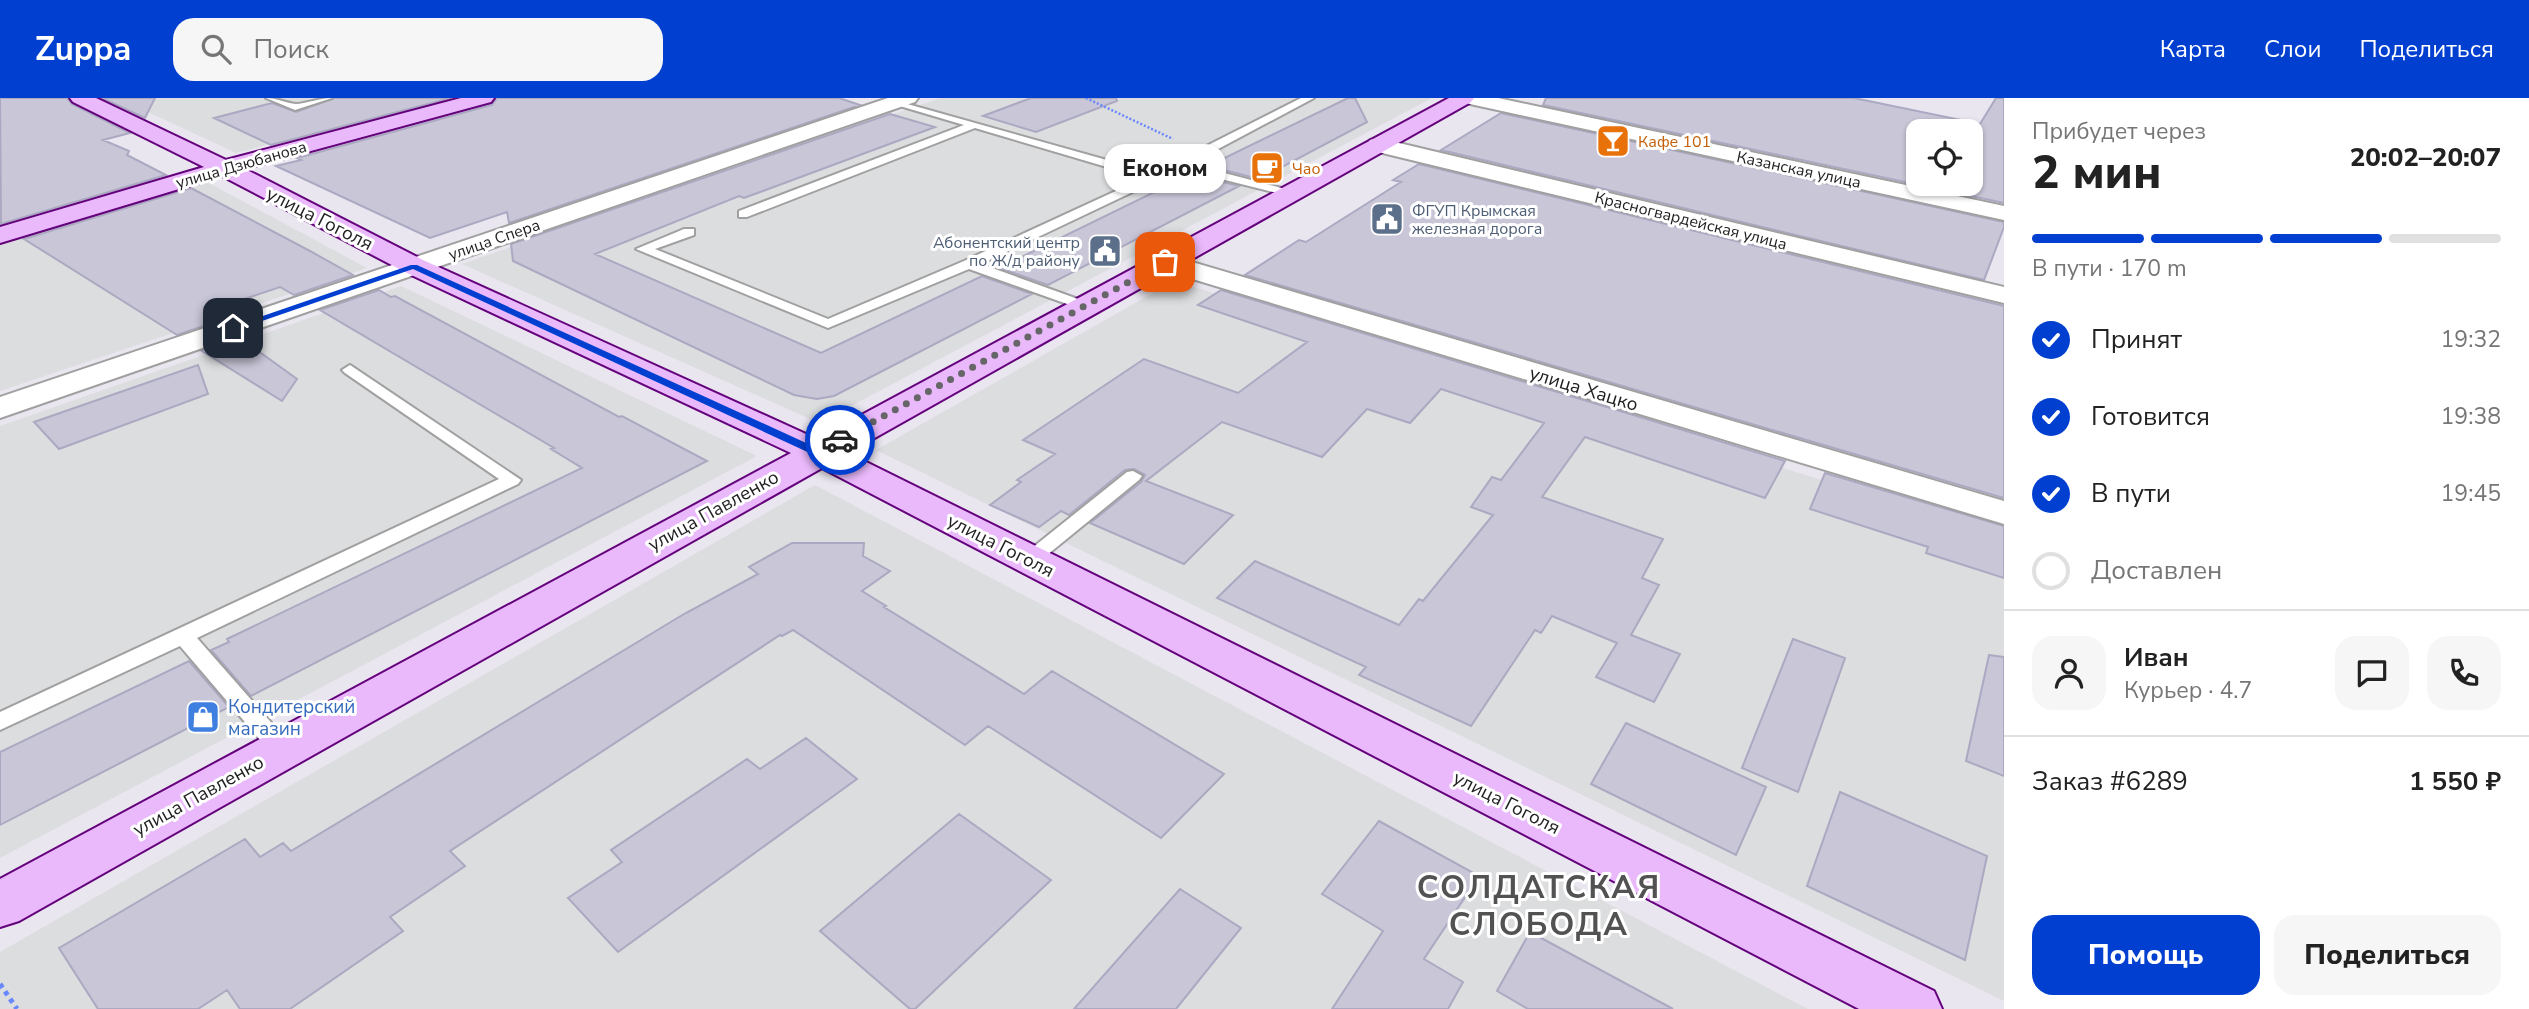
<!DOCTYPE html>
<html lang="ru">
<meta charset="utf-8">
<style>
body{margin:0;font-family:"Nunito Sans",sans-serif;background:#f6f6f6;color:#222;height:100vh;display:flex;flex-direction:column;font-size:26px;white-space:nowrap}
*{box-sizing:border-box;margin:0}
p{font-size:23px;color:#767676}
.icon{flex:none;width:38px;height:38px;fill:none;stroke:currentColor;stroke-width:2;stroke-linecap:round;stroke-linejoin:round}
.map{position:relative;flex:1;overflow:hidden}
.drawer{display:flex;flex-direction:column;background:#fff;width:525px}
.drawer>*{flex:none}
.tools{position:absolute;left:1906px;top:21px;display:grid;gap:14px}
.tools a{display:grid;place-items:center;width:77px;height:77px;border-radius:14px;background:#fff;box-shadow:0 2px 5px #0004;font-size:35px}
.pin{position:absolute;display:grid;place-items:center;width:60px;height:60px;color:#fff;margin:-30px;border-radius:14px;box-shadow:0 4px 10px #0006}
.courier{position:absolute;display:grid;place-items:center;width:70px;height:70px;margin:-35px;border:5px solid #003fcf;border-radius:50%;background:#fff;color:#222;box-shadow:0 2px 9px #0007}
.bubble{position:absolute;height:49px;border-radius:21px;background:#fff;box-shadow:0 2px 5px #0004;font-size:23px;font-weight:800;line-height:49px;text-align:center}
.headline em{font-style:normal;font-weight:800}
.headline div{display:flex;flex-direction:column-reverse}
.headline{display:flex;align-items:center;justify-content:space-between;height:119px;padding:0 28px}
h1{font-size:46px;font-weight:800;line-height:52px}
.bar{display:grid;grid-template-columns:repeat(4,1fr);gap:10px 7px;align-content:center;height:84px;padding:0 28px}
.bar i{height:9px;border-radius:5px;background:#e0e0e0}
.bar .on{background:#003fcf}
.bar p{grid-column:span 4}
.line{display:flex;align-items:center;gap:18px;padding:0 28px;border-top:2px solid #e0e0e0}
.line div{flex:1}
.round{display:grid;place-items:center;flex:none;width:74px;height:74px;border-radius:21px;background:#f6f6f6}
ol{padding:0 28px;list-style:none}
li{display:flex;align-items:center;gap:21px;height:77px}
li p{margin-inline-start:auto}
li .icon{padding:7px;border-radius:50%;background:#003fcf;color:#fff;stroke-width:4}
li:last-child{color:#767676}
li i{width:38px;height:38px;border:4px solid #e0e0e0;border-radius:50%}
.action{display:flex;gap:14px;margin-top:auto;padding:14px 28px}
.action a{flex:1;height:80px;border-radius:21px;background:#003fcf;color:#fff;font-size:28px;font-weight:800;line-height:80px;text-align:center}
.action a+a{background:#f6f6f6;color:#222}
header{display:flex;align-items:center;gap:42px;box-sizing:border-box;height:98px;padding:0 35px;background:#003fcf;color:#fff}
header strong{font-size:33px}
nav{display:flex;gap:38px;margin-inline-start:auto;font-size:24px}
.search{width:490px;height:63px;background:#f6f6f6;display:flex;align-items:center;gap:18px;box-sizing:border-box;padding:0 24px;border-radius:21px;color:#767676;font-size:26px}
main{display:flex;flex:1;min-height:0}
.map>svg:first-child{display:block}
</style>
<header>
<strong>Zuppa</strong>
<div class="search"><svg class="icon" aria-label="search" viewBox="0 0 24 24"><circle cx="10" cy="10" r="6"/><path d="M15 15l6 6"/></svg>Поиск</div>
<nav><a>Карта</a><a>Слои</a><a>Поделиться</a></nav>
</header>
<main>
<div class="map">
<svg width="2004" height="911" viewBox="0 0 2004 911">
<rect width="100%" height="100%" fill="#eae6f0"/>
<path fill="#dcddde" d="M118,0h325l-207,55z
M940,0h492l-613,325 -357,-159z
M205,83l162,87 -367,123v-149z
M1174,183l830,255v465l-1128,-551z
M401,188l356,170 -757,402v-432z
M815,387l993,524h-1808v-57z"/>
<path fill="#c8c6d7" stroke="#aba8c2" stroke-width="2" fill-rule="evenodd" d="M0,0h67l5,6 58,29 -27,7 26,11 -2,4 39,20 -165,49z
M102,0h53l-10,20z
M334,0h117l-180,47 -57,-27 58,-15 24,9z
M497,0h342l21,7 -351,118 -2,-11 -77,26 -154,-72 25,-6 -4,-2 195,-53z
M1031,0h85l1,3 -81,31 -53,-16z
M1348,0h7l12,24 -104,55 -8,1 -47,-12z
M1546,0h308l126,26 16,-26h8v105l-461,-98zM1918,33h52v53h-52z
M1501,15l503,109v5l-20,53 -543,-130z
M890,16l45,13 -191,71 -5,-2 -144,58 226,99 161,-77 50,18 -198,102 -17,3 -23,-4 -281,-134 -2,-17z
M1419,66l585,142v192l-759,-223 54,-35 7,2 95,-60 -8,-2z
M1191,76l48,12 -191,99 -49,-17z
M191,90l119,63 43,24 -59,20 -14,-8 -74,25 12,9 -41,14 -153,-96z
M379,192l12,7 4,-1 224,121 3,-1 85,45 -456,235 -40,-46 18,-8 -2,-3 355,-171 -31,-19 3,-1 -234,-138z
M1221,192l564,171 -20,37 -180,-61 -43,60 121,42 -21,39 17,7 -28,50 49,19 -26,48 -58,-25 21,-34 -65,-27 -11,17 -6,-3 -64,96 -112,-51 7,-8 -149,-69 38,-37 144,64 20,-26 4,2 70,-86 -22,-8 21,-30 9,3 43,-57 -103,-34 -31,34 -43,-14 -45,48 -100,-35 -76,59 87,34 -49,49 -94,-41 51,-41 4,-7 -11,-6 -9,1 -56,45 -8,-4 -22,16 -49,-22 31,-23 -4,-2 38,-26 -32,-14 121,-81 94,34 69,-51 -109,-37z
M240,240l57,41 -15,22 -80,-50z
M198,267l10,29 -149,55 -25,-27z
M1825,375l179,53v52l-78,-25 2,-6 -118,-38z
M792,445h72l-1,13 27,15 -28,20 24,15 -2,1 140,87 28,-23 172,103 -63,64 -173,-112 -23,19 -172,-115 -11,6 -2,-1 -330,216 15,15 -75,51 13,14 -113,78h-50l-13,-19 -29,19h-100l-39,-61 186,-109 15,18 23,-14 8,8 393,-237 74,-40 -9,-7z
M1793,541l52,19 -47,134 -56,-24z
M1989,557l15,2v119l-38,-15z
M189,563l40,46 -229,118v-73z
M1626,625l140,64 -30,68 -145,-71z
M806,640l51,41 -239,173 -50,-54 54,-36 -11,-12 136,-91 13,10z
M1840,694l147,64 -22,104 -158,-74z
M959,716l92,66 -136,129h-5l-90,-78z
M1379,723l100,55 -55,83 39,23 -15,27h-116l51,-78 -61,-37z
M1180,791l61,39 -65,81h-102z
M1530,834l143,77h-145l-31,-18z"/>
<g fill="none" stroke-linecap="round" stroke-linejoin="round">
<defs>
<path id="lane" d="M266,0c11,0 20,5 30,6 9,0 23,-6 36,-6l-37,12z
M1301,0h13l-124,66 103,27v6l-112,-28 -200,95 108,39 2,3 -7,4 -115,-41 -141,59 -192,-79 48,-20h10v6l-39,14 173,70 136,-58 180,-83 -169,-50 -228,89h-8v-6l225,-86 -71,-21v-4l260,73z
M350,267l171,115 -3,4 -321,154 92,105 4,6 -4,6 -8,3 -8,-3 -93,-109 -180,84v-18l499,-233 -154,-106 -3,-3z
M1133,373l9,5 -3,4 -103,84h-14l-3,-4 3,-4 105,-84z"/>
<path id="street" d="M888,0h30l-3,4 -915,316v-21z
M1460,0h38l506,108v14l-534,-116 -7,-2z
M1378,40l626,149v16l-634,-153 -3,-5 3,-5z
M1165,156l839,247v23l-848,-256 -4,-6 4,-6z"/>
<path id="secondary" d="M70,0h26l130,62 235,-62h33l-3,4 -246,67 178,91 394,179 632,-341h25l-3,4 -623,351 1086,538 8,18h-83l-1037,-541 -803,453 -19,6v-48l791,-426 -386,-181 -183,-96 -222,67v-16l204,-60 -131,-65z"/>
</defs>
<use href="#lane" stroke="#a0a0a0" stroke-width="4"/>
<use href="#street" stroke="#a0a0a0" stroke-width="4"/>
<use href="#secondary" stroke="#63027b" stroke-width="4"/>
<path stroke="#6a88fd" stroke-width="2.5" stroke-dasharray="2 2" stroke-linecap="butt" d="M1086,0l87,41"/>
<path stroke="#6a88fd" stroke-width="5" stroke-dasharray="4.5 4.5" stroke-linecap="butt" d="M0,886l17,25"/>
<use href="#lane" fill="#fff" fill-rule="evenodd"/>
<use href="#street" fill="#fff" fill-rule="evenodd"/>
<use href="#secondary" fill="#eab9fb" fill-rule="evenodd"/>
</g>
<path fill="#003fcf" d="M411,167h6l400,183 19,-10 9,2 -24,15h-7l-401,-186 -177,61 -8,-2z"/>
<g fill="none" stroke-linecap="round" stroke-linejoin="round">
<path stroke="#666568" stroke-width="7" stroke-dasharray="0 12.6" d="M840,342l325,-178"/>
</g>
<defs>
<symbol id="bar-square" viewBox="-11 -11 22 22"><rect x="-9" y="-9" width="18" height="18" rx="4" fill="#e8710a" stroke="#fff"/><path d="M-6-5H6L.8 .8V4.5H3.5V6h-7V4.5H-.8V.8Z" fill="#fff"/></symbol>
<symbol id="cafe-square" viewBox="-11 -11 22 22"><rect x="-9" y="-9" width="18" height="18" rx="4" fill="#e8710a" stroke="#fff"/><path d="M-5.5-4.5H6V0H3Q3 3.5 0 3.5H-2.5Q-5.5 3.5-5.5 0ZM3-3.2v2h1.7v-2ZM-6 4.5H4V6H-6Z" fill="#fff"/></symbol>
<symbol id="civic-square" viewBox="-11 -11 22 22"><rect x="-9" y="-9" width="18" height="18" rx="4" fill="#5c6f8a" stroke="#fff"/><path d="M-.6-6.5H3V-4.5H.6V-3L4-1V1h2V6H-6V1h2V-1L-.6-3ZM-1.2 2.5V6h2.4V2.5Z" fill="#fff"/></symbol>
<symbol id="shop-square" viewBox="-11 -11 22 22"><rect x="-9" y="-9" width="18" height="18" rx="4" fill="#3f7fe0" stroke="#fff"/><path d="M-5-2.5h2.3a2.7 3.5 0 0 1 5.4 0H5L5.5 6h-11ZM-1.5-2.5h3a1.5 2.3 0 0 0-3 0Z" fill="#fff"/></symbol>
</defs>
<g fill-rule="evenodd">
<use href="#bar-square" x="1594" y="24" width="38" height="38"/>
<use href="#cafe-square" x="1248" y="51" width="38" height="38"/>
<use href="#civic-square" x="1368" y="102" width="38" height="38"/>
<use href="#civic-square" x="1086" y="134" width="38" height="38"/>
<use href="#shop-square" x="184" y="600" width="38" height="38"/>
</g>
<g text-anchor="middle" stroke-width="6" stroke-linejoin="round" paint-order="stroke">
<g font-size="16" fill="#c56008" stroke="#fff" text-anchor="start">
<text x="1638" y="49">Кафе 101</text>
<text x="1292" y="76">Чао</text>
</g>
<g font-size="16" fill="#1f1f1f" stroke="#fff">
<text transform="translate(241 66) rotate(-16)" y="6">улица Дзюбанова</text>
<text transform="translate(1799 71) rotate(12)" y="6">Казанская улица</text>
<text transform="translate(1691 122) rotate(14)" y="6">Красногвардейская улица</text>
<text transform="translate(494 141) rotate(-19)" y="6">улица Спера</text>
</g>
<g font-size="16" fill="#4e5e75" stroke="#fff" text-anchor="start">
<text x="1412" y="118">ФГУП Крымская<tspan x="1412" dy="18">железная дорога</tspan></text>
<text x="1080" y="150" text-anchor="end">Абонентский центр<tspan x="1080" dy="18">по Ж/д району</tspan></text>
</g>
<g font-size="19" fill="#1f1f1f" stroke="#fff">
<text transform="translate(320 120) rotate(27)" y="7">улица Гоголя</text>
<text transform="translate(1584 290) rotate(17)" y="7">улица Хацко</text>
<text transform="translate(713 412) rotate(-29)" y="7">улица Павленко</text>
<text transform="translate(1001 447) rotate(27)" y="7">улица Гоголя</text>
<text transform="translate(198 697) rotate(-29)" y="7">улица Павленко</text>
<text transform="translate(1507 704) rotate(27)" y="7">улица Гоголя</text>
</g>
<g font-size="19" fill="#366cbe" stroke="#fff" text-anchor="start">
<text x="228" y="615">Кондитерский<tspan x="228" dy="22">магазин</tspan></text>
</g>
<g font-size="32" font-weight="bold" letter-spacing="2" fill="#525252" stroke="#fff">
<text x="1539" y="800">СОЛДАТСКАЯ<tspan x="1539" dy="37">СЛОБОДА</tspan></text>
</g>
</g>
</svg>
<div class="tools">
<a><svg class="icon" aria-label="locate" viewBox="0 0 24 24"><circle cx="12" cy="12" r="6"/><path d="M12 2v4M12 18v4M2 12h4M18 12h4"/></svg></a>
</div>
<div class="pin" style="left:1165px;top:164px;background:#ea580c"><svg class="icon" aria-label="bag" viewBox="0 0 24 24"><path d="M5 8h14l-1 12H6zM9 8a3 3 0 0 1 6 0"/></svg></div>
<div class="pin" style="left:233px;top:230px;background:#1f2937"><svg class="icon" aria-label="home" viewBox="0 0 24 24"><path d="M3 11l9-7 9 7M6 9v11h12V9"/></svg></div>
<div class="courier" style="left:840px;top:342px"><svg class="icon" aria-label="car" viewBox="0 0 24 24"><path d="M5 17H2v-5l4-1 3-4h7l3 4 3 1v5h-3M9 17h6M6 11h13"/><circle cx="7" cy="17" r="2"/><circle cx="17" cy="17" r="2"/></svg></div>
<div class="bubble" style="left:1104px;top:46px;width:122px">Економ</div>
</div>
<section class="drawer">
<div class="headline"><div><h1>2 мин</h1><p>Прибудет через</p></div><em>20:02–20:07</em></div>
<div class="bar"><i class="on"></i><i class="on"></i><i class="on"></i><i></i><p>В пути · 170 m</p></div>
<ol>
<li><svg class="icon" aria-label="check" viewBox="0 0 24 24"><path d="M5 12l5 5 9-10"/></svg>Принят<p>19:32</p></li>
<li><svg class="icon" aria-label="check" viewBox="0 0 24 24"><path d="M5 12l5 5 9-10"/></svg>Готовится<p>19:38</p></li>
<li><svg class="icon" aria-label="check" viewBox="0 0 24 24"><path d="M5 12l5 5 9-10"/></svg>В пути<p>19:45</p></li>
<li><i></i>Доставлен</li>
</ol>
<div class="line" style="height:126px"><a class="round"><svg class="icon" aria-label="person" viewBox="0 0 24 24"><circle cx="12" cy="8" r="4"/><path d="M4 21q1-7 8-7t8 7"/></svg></a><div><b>Иван</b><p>Курьер · 4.7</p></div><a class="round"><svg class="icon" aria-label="chat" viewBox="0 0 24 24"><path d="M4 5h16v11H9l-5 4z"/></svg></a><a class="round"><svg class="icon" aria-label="phone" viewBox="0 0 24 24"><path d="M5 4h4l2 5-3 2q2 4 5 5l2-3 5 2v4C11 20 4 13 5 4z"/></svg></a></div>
<div class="line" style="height:91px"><div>Заказ #6289</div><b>1 550 ₽</b></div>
<div class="action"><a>Помощь</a><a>Поделиться</a></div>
</section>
</main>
